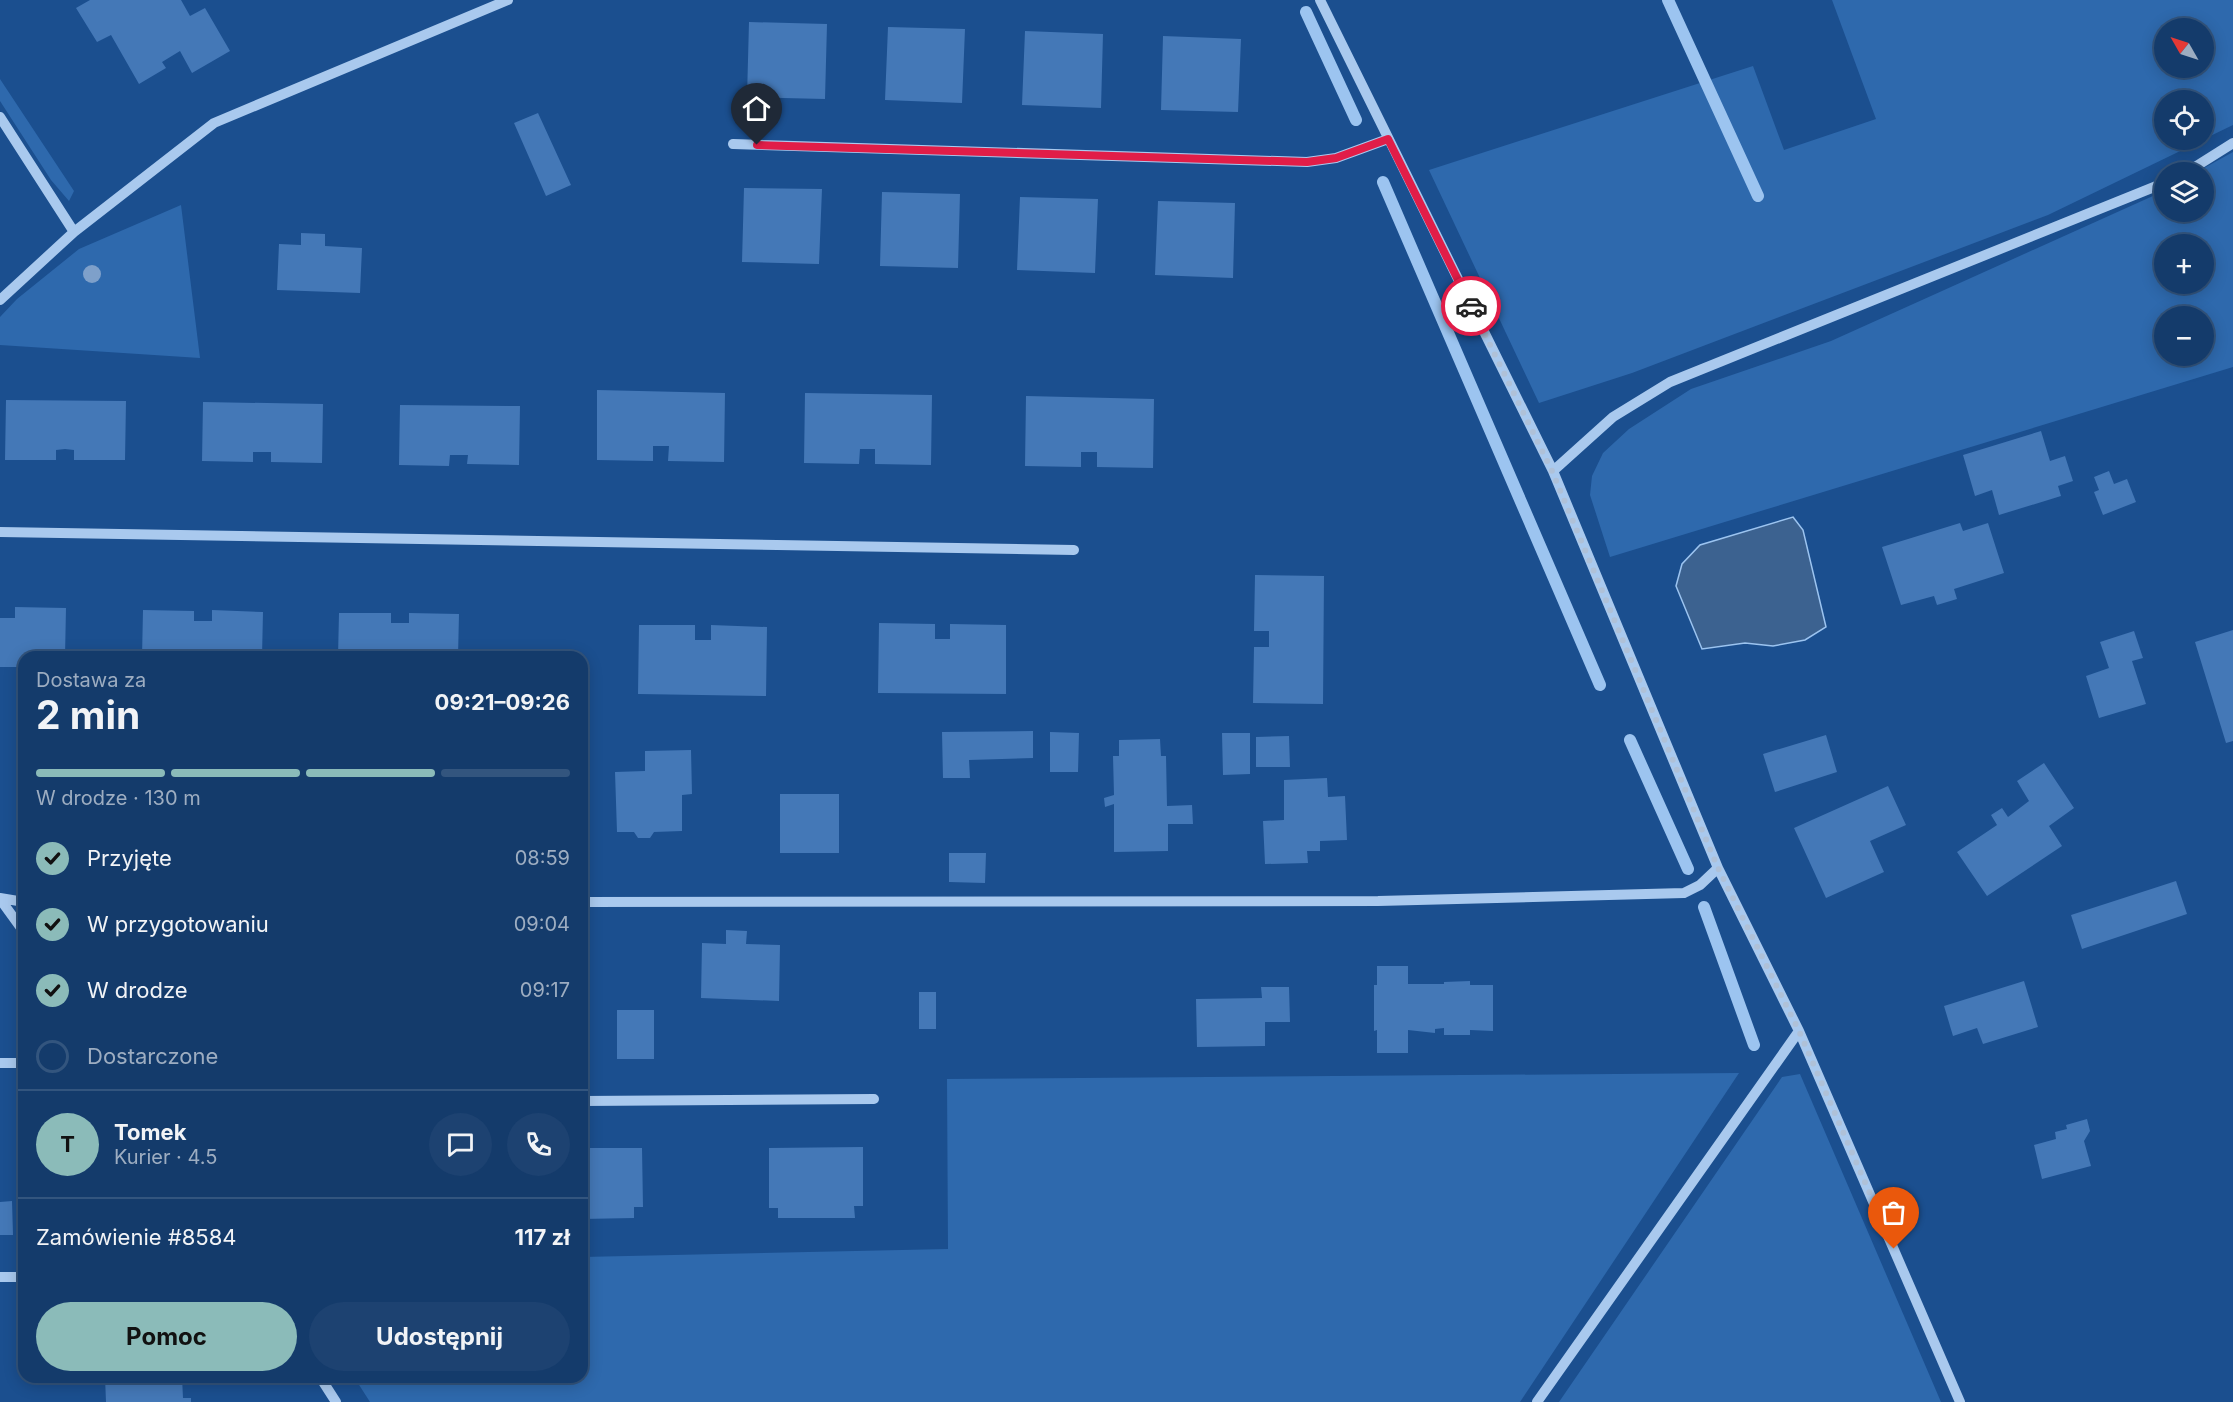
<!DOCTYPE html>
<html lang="pl">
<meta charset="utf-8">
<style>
body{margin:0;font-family:Inter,sans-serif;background:#1d4271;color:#f1f3f6;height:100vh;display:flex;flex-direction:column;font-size:22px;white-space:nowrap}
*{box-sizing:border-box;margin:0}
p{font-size:20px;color:#9dadc1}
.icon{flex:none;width:33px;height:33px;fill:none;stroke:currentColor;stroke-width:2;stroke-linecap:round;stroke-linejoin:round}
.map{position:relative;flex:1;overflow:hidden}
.drawer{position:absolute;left:18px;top:651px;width:570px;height:732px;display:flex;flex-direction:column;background:#143b6b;border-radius:18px;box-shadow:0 3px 15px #0003,0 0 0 2px #33557e}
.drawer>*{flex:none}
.needle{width:39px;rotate:309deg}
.buttons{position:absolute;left:2154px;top:18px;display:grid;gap:12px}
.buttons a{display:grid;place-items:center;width:60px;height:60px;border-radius:50%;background:#143b6b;box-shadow:0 3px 15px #0003,0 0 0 2px #33557e;font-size:30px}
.pin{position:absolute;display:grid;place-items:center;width:51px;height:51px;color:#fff;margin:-62px -26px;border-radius:50% 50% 50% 0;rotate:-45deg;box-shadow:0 0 6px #0007}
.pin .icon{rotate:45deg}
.courier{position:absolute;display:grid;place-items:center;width:60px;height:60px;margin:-30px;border:4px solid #e11d48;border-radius:50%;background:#fff;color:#222;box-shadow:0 2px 8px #0007}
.head em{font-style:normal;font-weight:700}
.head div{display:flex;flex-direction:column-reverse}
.head{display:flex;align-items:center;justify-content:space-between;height:102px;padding:0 18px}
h1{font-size:39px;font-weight:700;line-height:45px}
.bar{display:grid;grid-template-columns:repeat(4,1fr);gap:9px 6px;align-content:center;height:72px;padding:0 18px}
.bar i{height:8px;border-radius:4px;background:#33557e}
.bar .current{background:#8bbbb9}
.bar p{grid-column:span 4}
.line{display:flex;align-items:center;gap:15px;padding:0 18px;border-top:2px solid #33557e}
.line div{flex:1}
.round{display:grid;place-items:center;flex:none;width:63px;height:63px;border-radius:32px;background:#1d4271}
ol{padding:0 18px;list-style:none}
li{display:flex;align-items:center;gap:18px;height:66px}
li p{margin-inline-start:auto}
li .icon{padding:6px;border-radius:50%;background:#8bbbb9;color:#111;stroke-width:4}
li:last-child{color:#9dadc1}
li i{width:33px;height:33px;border:3px solid #33557e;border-radius:50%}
.action{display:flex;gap:12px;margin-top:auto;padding:12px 18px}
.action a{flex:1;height:69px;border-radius:36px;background:#8bbbb9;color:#111;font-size:24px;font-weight:700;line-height:69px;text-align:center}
.action a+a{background:#1d4271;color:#f1f3f6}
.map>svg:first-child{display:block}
</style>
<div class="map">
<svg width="2233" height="1402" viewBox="0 0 2233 1402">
<rect width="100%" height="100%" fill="#1b4f8f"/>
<path fill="#2e69ad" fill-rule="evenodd" d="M1832,0h401v125l-29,14v-39h-40v40h39l-155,75 -416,158 -93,30 -110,-233 324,-104 31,84 92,-31zM2164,28h40v40h-40z
M0,79l74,112 -5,10 -18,-21 -51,-79z
M2233,152v215l-623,190 -20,-62 2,-19 11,-23 26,-24 62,-40 140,-48 333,-150v21h40v-40h-7zM2204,244v40h-40v-40zM2204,316v40h-40v-40z
M181,205l19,153 -200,-13v-28l17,-18 62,-50z
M1739,1073l-219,329h-1150l-16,-25h228v-120l366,-8 -1,-170z
M1800,1074l141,328h-382l223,-325z"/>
<path fill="#3c6290" stroke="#9cc4f0" stroke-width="1.5" d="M1793,517l10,13 23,97 -21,13 -32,6 -28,-3 -43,6 -26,-63 6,-22 18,-19z"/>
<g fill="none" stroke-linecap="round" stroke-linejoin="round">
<path stroke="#9cc4f0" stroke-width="12" d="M1668,0l90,196
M1306,12l50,108
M1383,182l217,503
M1630,740l58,129
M1704,907l50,138"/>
</g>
<path fill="#4478b7" d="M90,0h91l9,16 15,-8 25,43 -38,22 -12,-22 -18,11 4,6 -27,16 -28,-49 -14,7 -21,-34z
M749,22l78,2 -2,75 -78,-2z
M888,27l77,2 -3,74 -77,-3z
M1025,31l78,3 -2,74 -79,-3z
M1163,36l78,3 -3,73 -77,-2z
M538,113l33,72 -25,11 -32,-73z
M744,188l78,1 -3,75 -77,-2z
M882,192l78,2 -2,74 -78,-2z
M1020,197l78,2 -3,74 -78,-3z
M1158,201l77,2 -2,75 -78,-3z
M301,233l24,1v12l37,2 -2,45 -83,-3 2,-46 22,1z
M597,390l128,3 -1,69 -56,-1 1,-15h-16v15l-56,-1z
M805,393l127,2 -1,70 -56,-1v-15h-15l-1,15 -55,-1z
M1026,396l128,3 -1,69 -56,-1v-15h-16v15l-56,-1z
M6,400l120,1 -1,59h-51v-10l-9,-1 -9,1v10h-51z
M203,402l120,2 -1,59 -51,-1v-10h-18v10l-51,-1z
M400,405l120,1 -1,59 -52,-1 1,-9h-18l-1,11 -50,-1z
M2041,431l9,30 15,-5 8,25 -15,5 3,10 -62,19 -7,-25 -17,6 -12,-41z
M2109,471l5,13 13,-5 9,23 -33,13 -9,-23 5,-2 -5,-13z
M1960,523l3,8 25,-8 16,50 -50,16 3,10 -20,6 -3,-9 -33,9 -19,-58z
M1255,575l69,1 -1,128 -70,-1 1,-56h15v-16h-15z
M15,607l51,1 -1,49h-41v10h-24v-49h15z
M143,610l51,1v10h18v-11l51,2 -1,45h-120z
M339,613h52v10h18v-10l50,1 -1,43h-120z
M879,623l56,1v15h15v-15l56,1v69l-128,-1z
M639,625h56v15h16v-15l56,2 -1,69 -128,-2z
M2233,630v111l-7,2 -31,-101z
M2134,631l9,27 -11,3 14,43 -47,14 -13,-42 23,-8 -9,-26z
M1033,731v27l-64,2 1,18h-27l-1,-46z
M1050,732l29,1 -1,39h-28z
M1222,733h28v41l-27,1z
M1826,735l11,37 -62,20 -12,-38z
M1289,736l1,31h-34v-30z
M1160,739l1,17h5l1,50 25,-1 1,19h-25v27l-54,1v-48l-9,3 -1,-9 10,-3 -1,-39h6v-16z
M691,750l1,44 -10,1v36l-28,1 -4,6h-12l-4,-6h-17l-2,-60 30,-1v-20z
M2044,763l30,45 -25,18 13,20 -75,50 -30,-44 40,-27 -6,-10 11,-7 6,9 21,-16 -12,-20z
M1327,778l1,19 17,-1 2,44 -27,1v10h-13l1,12 -43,1 -2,-43 21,-1v-40z
M1888,786l18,39 -36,16 14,31 -58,26 -32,-70z
M780,794h59v59h-59z
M949,853h37l-1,30 -36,-1z
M2176,881l11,33 -105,35 -11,-34z
M582,922h5l-1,32h-4z
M726,930l21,1 -1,13 34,1 -1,56 -78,-3 1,-55 24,1z
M1377,966h31v18h36v-2l26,-1v4h23v46l-23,-1v5h-26v-7l-9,1v4l-27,-3v23h-31v-23l-3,1v-46h3z
M2024,981l14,46 -55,17 -6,-16 -24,8 -9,-30z
M1261,987h28l1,35h-25v24l-68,1 -1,-48 66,-1z
M919,992h17v37h-17z
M617,1010h37v49h-37z
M2087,1119l3,12 -6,10 7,25 -49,13 -8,-34 22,-6 -1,-7 12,-3 -1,-4z
M863,1147v59h-9l1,12h-77v-10h-9v-60z
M582,1148h60l1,59h-9v11l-52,1z
M12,1201l1,34h-13v-33z
M105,1377h77l1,21h8v4h-85z"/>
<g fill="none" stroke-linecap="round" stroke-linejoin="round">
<path stroke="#a9c9ee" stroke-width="10" d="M1320,0l233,471 165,397 81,163 161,371
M0,117l74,115
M733,144l574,18 29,-4 52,-19
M2187,172l46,-29
M0,300l74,-68 140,-109 294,-123
M1553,471l60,-54 57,-35 494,-199
M0,532l1074,18
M0,898l24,4
M0,899l24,33
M582,902l796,-1 306,-8 16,-8 18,-17
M0,1063h24
M582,1101l292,-2
M0,1277h24
M320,1377l16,25
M1537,1402l262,-371"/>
</g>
<circle fill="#7ea0ca" cx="92" cy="274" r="9"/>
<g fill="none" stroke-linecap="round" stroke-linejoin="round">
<path stroke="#afc1d8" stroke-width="6" stroke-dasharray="0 10.8" d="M1471,306l81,165 166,397 81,163 95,218"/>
<path stroke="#e11d48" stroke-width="8" d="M757,145l550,17 29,-4 52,-19 83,167"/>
</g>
</svg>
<div class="buttons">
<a><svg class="needle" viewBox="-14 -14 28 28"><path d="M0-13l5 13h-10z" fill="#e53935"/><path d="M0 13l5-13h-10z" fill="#9dadc1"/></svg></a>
<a><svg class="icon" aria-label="locate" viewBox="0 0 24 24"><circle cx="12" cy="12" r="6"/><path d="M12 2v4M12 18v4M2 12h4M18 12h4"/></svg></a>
<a><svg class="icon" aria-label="layers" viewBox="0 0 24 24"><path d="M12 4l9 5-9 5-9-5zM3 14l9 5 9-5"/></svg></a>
<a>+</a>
<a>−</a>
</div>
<div class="pin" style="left:1894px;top:1249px;background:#ea580c"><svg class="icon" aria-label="bag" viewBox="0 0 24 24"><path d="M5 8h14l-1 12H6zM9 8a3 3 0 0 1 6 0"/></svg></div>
<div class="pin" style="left:757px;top:145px;background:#1f2937"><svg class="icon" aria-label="home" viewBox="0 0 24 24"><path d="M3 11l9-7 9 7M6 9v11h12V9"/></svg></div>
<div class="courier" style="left:1471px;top:306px"><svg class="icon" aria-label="car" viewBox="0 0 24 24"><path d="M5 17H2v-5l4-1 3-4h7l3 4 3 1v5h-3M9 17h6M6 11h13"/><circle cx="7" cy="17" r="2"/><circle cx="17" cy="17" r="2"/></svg></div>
<section class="drawer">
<div class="head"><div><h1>2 min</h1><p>Dostawa za</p></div><em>09:21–09:26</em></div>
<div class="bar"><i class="current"></i><i class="current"></i><i class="current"></i><i></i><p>W drodze · 130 m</p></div>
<ol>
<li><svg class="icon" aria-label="check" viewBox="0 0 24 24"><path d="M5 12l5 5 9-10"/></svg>Przyjęte<p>08:59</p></li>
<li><svg class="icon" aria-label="check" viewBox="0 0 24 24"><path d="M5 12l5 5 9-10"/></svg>W przygotowaniu<p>09:04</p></li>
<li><svg class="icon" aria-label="check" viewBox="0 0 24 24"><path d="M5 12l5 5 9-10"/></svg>W drodze<p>09:17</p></li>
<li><i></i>Dostarczone</li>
</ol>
<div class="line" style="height:108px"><b class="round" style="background:#8bbbb9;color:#111">T</b><div><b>Tomek</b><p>Kurier · 4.5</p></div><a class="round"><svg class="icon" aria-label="chat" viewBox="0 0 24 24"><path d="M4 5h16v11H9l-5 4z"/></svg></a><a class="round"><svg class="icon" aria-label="phone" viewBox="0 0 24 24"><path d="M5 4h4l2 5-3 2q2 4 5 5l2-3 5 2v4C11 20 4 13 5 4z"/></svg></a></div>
<div class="line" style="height:78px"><div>Zamówienie #8584</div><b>117 zł</b></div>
<div class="action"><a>Pomoc</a><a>Udostępnij</a></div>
</section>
</div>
